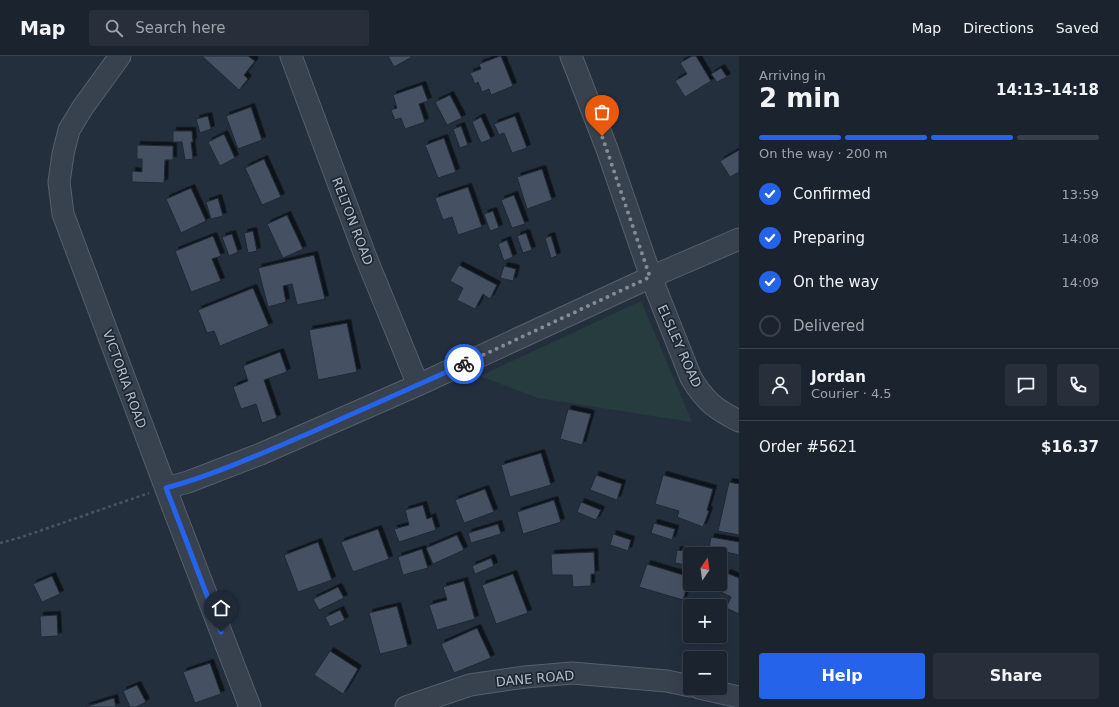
<!DOCTYPE html>
<meta charset="utf-8">
<style>
body{margin:0;font-family:"DejaVu Sans",sans-serif;background:#282f3a;color:#f1f3f6;height:100vh;display:flex;flex-direction:column;font-size:15px;white-space:nowrap}
*{box-sizing:border-box;margin:0}
p{font-size:13px;color:#a0a4aa}
.icon{flex:none;width:22px;height:22px;fill:none;stroke:currentColor;stroke-width:2;stroke-linecap:round;stroke-linejoin:round}
.map{position:relative;flex:1;overflow:hidden}
.details{display:flex;flex-direction:column;background:#1b232e;width:380px}
.details>*{flex:none}
.needle{width:26px;rotate:13deg}
.fabs{position:absolute;left:683px;top:491px;display:grid;gap:8px}
.fabs a{display:grid;place-items:center;width:44px;height:44px;border-radius:4px;background:#1b232e;box-shadow:0 4px 16px #0002,0 0 0 1px #39404a;font-size:20px}
.pin{position:absolute;display:grid;place-items:center;width:34px;height:34px;color:#fff;margin:-41px -17px;border-radius:50% 50% 50% 0;rotate:-45deg;box-shadow:0 0 4px #0007}
.pin .icon{rotate:45deg}
.courier{position:absolute;display:grid;place-items:center;width:40px;height:40px;margin:-20px;border:3px solid #2563eb;border-radius:50%;background:#fff;color:#222;box-shadow:0 1px 5px #0007}
.overview em{font-style:normal;font-weight:700}
.overview div{display:flex;flex-direction:column-reverse}
.overview{display:flex;align-items:center;justify-content:space-between;height:68px;padding:0 20px}
h1{font-size:26px;font-weight:700;line-height:30px}
.bar{display:grid;grid-template-columns:repeat(4,1fr);gap:6px 4px;align-content:center;height:48px;padding:0 20px}
.bar i{height:5px;border-radius:3px;background:#39404a}
.bar .on{background:#2563eb}
.bar p{grid-column:span 4}
.line{display:flex;align-items:center;gap:10px;padding:0 20px;border-top:1px solid #39404a}
.line div{flex:1}
.round{display:grid;place-items:center;flex:none;width:42px;height:42px;border-radius:4px;background:#282f3a}
ol{padding:0 20px;list-style:none}
li{display:flex;align-items:center;gap:12px;height:44px}
li p{margin-inline-start:auto}
li .icon{padding:4px;border-radius:50%;background:#2563eb;color:#fff;stroke-width:4}
li:last-child{color:#a0a4aa}
li i{width:22px;height:22px;border:2px solid #39404a;border-radius:50%}
.primary-button{display:flex;gap:8px;margin-top:auto;padding:8px 20px}
.primary-button a{flex:1;height:46px;border-radius:4px;background:#2563eb;color:#fff;font-size:16px;font-weight:700;line-height:46px;text-align:center}
.primary-button a+a{background:#282f3a;color:#f1f3f6}
header{display:flex;align-items:center;gap:24px;box-sizing:border-box;height:56px;padding:0 20px;background:#1b232e;border-bottom:1px solid #39404a}
header strong{font-size:19px}
nav{display:flex;gap:22px;margin-inline-start:auto;font-size:14px}
.search{width:280px;height:36px;background:#282f3a;display:flex;align-items:center;gap:10px;box-sizing:border-box;padding:0 14px;border-radius:4px;color:#a0a4aa;font-size:15px}
main{display:flex;flex:1;min-height:0}
.map>svg:first-child{display:block}
</style>
<header>
<strong>Map</strong>
<div class="search"><svg class="icon" aria-label="search" viewBox="0 0 24 24"><circle cx="10" cy="10" r="6"/><path d="M15 15l6 6"/></svg>Search here</div>
<nav><a>Map</a><a>Directions</a><a>Saved</a></nav>
</header>
<main>
<div class="map">
<svg width="739" height="651" viewBox="0 0 739 651">
<defs>
<filter id="shadow"><feDropShadow dx="3.5" dy="-3.5" stdDeviation="0" flood-color="#0009"/></filter>
</defs>
<rect width="100%" height="100%" fill="#242f3e"/>
<path fill="#263c3f" d="M641,245l51,121 -154,-24 -58,-22z"/>
<path fill="#455162" stroke="#1f2835" filter="url(#shadow)" d="M202,0h46l7,5 -11,14 4,4 -9,11z
M388,0h23l1,1 -18,10z
M500,0h1l12,30 -22,9 -2,-6 -7,3 -4,-10 -3,2 -5,-11 11,-4 -2,-5z
M692,0h4l15,25 -26,16 -10,-16 12,-7 -7,-11z
M721,12l6,9 -10,5 -6,-8z
M422,29l6,16 -9,3 6,18 -20,7 -4,-11 -6,2 -4,-10 6,-2 -4,-13z
M450,39l12,23 -15,7 -12,-23z
M251,51l11,33 -24,9 -12,-33z
M208,60l3,13 -11,4 -4,-14z
M515,60l12,32 -15,5 -8,-20 -5,2 -5,-11z
M481,61l10,22 -10,4 -9,-21z
M461,70l7,19 -8,3 -7,-19z
M173,75h19l1,11h-2l2,17 -8,1 -3,-18h-9z
M224,78l11,24 -15,8 -12,-24z
M444,82l12,34 -18,6 -13,-33z
M137,89l36,1v14h-8l-1,23 -32,-1v-11l10,1v-13h-5z
M739,94v22l-9,5 -10,-16z
M264,103l17,38 -19,8 -17,-37z
M542,113l10,31 -25,9 -10,-32z
M468,131l14,40 -24,8 -6,-18 -9,3 -8,-22z
M191,132l15,33 -25,12 -15,-34z
M514,139l11,29 -13,4 -11,-28z
M218,142l5,18 -12,3 -5,-17z
M493,155l6,17 -9,3 -6,-17z
M287,159l16,34 -20,9 -16,-34z
M253,175l4,20 -9,2 -4,-20z
M526,177l6,17 -9,3 -6,-17z
M232,178l6,18 -9,4 -7,-19z
M213,180l8,20 -9,3 9,22 -30,11 -16,-41z
M551,180l6,20 -6,2 -6,-20z
M507,184l6,17 -9,4 -6,-17z
M314,199l11,44 -28,6 -5,-21 -9,2 3,16 -18,5 -10,-39z
M459,209l38,20 -7,14 -7,-5 -8,15 -18,-9 6,-12 -13,-7z
M504,210l12,3 -3,12 -13,-3z
M253,232l16,38 -49,20 -6,-15 -7,2 -9,-23z
M347,267l10,49 -39,8 -9,-50z
M280,296l7,20 -23,8 13,38 -15,5 -6,-19 -15,5 -8,-22 15,-6 -5,-15z
M568,353l23,5 -9,31 -22,-6z
M541,397l10,32 -41,12 -9,-32z
M596,419l26,9 -5,16 -27,-10z
M663,419l50,14 -6,21 2,1 -6,16 -26,-10 2,-6 -24,-7z
M729,426l10,2v51l-21,-4z
M485,433l9,23 -30,11 -9,-23z
M554,444l7,22 -38,12 -6,-22z
M581,446l20,8 -5,10 -19,-8z
M423,449l4,14 5,-2 4,13 -37,12 -5,-13 15,-4 -4,-15z
M654,467l21,6 -3,11 -21,-7z
M498,468l3,10 -30,9 -3,-10z
M378,473l11,30 -36,13 -12,-30z
M613,478l18,6 -3,11 -18,-6z
M457,479l7,15 -31,14 -7,-16z
M711,481l28,5v13l-30,-7z
M318,486l14,38 -34,12 -14,-37z
M422,493l6,19 -25,7 -5,-18z
M677,494l18,3 -5,1v12l-15,-3z
M594,496l1,22h-4v12l-18,1 -1,-12h-20l-1,-21z
M491,502l3,8 -19,8 -3,-8z
M647,508l43,13 -7,23 -44,-13z
M727,517l12,5v36l-13,-6 5,-11 -12,-6z
M513,518l15,39 -32,11 -14,-39z
M52,520l8,18 -18,8 -9,-18z
M464,525l11,38 -38,11 -8,-25 18,-5 -4,-13z
M338,531l6,11 -25,12 -6,-11z
M397,550l11,41 -28,7 -11,-41z
M340,554l5,10 -15,7 -5,-10z
M57,559l1,21 -17,1 -1,-21z
M477,572l14,30 -37,15 -13,-29z
M330,595l28,18 -15,25 -29,-19z
M210,607l11,31 -26,9 -12,-31z
M137,629l9,17 -10,5h-6l-7,-16z
M114,642l2,9h-31z"/>
<g fill="none" stroke-linecap="round" stroke-linejoin="round">
<defs>
<path id="minor" d="M120,0l-37,51 -14,23 -6,24 -4,28 4,32 112,299 75,194
M291,0l74,199 53,130
M571,0l36,93 44,128 40,101c14,23 24,31 48,43
M166,432l22,-6 75,-29 155,-68 233,-108 88,-38
M699,632l40,9
M406,651l64,-22 55,-8 47,-4 95,8 23,5"/>
</defs>
<use href="#minor" stroke="#565f6c" stroke-width="23"/>
<path stroke="#44595c" stroke-width="2.5" stroke-dasharray="3 3" stroke-linecap="butt" d="M0,487l22,-6 127,-44"/>
<use href="#minor" stroke="#38414e" stroke-width="21"/>
</g>
<g fill="none" stroke-linecap="round" stroke-linejoin="round">
<path stroke="#828b98" stroke-width="4" stroke-dasharray="0 7.2" d="M464,308l186,-87 -48,-141"/>
<path stroke="#2563eb" stroke-width="5" d="M221,576l-55,-144c48,-13 94,-34 139,-53 53,-24 107,-47 159,-71"/>
</g>
<g text-anchor="middle" stroke-width="3.5" stroke-linejoin="round" paint-order="stroke">
<g font-size="13" fill="#b4bcc9" stroke="#1d2633">
<text transform="translate(353 165) rotate(69)" y="5">RELTON ROAD</text>
<text transform="translate(680 290) rotate(66)" y="5">ELSLEY ROAD</text>
<text transform="translate(125 323) rotate(70)" y="5">VICTORIA ROAD</text>
<text transform="translate(535 622) rotate(-5)" y="5">DANE ROAD</text>
</g>
</g>
</svg>
<div class="fabs">
<a><svg class="needle" viewBox="-14 -14 28 28"><path d="M0-13l5 13h-10z" fill="#e53935"/><path d="M0 13l5-13h-10z" fill="#a0a4aa"/></svg></a>
<a>+</a>
<a>−</a>
</div>
<div class="pin" style="left:602px;top:80px;background:#ea580c"><svg class="icon" aria-label="bag" viewBox="0 0 24 24"><path d="M5 8h14l-1 12H6zM9 8a3 3 0 0 1 6 0"/></svg></div>
<div class="pin" style="left:221px;top:576px;background:#1f2937"><svg class="icon" aria-label="home" viewBox="0 0 24 24"><path d="M3 11l9-7 9 7M6 9v11h12V9"/></svg></div>
<div class="courier" style="left:464px;top:308px"><svg class="icon" aria-label="bike" viewBox="0 0 24 24"><circle cx="6" cy="16" r="4"/><circle cx="18" cy="16" r="4"/><path d="M6 16l4-8h5l3 8M10 8l3 8H6M13 5h3"/></svg></div>
</div>
<section class="details">
<div class="overview"><div><h1>2 min</h1><p>Arriving in</p></div><em>14:13–14:18</em></div>
<div class="bar"><i class="on"></i><i class="on"></i><i class="on"></i><i></i><p>On the way · 200 m</p></div>
<ol>
<li><svg class="icon" aria-label="check" viewBox="0 0 24 24"><path d="M5 12l5 5 9-10"/></svg>Confirmed<p>13:59</p></li>
<li><svg class="icon" aria-label="check" viewBox="0 0 24 24"><path d="M5 12l5 5 9-10"/></svg>Preparing<p>14:08</p></li>
<li><svg class="icon" aria-label="check" viewBox="0 0 24 24"><path d="M5 12l5 5 9-10"/></svg>On the way<p>14:09</p></li>
<li><i></i>Delivered</li>
</ol>
<div class="line" style="height:72px"><a class="round"><svg class="icon" aria-label="person" viewBox="0 0 24 24"><circle cx="12" cy="8" r="4"/><path d="M4 21q1-7 8-7t8 7"/></svg></a><div><b>Jordan</b><p>Courier · 4.5</p></div><a class="round"><svg class="icon" aria-label="chat" viewBox="0 0 24 24"><path d="M4 5h16v11H9l-5 4z"/></svg></a><a class="round"><svg class="icon" aria-label="phone" viewBox="0 0 24 24"><path d="M5 4h4l2 5-3 2q2 4 5 5l2-3 5 2v4C11 20 4 13 5 4z"/></svg></a></div>
<div class="line" style="height:52px"><div>Order #5621</div><b>$16.37</b></div>
<div class="primary-button"><a>Help</a><a>Share</a></div>
</section>
</main>
